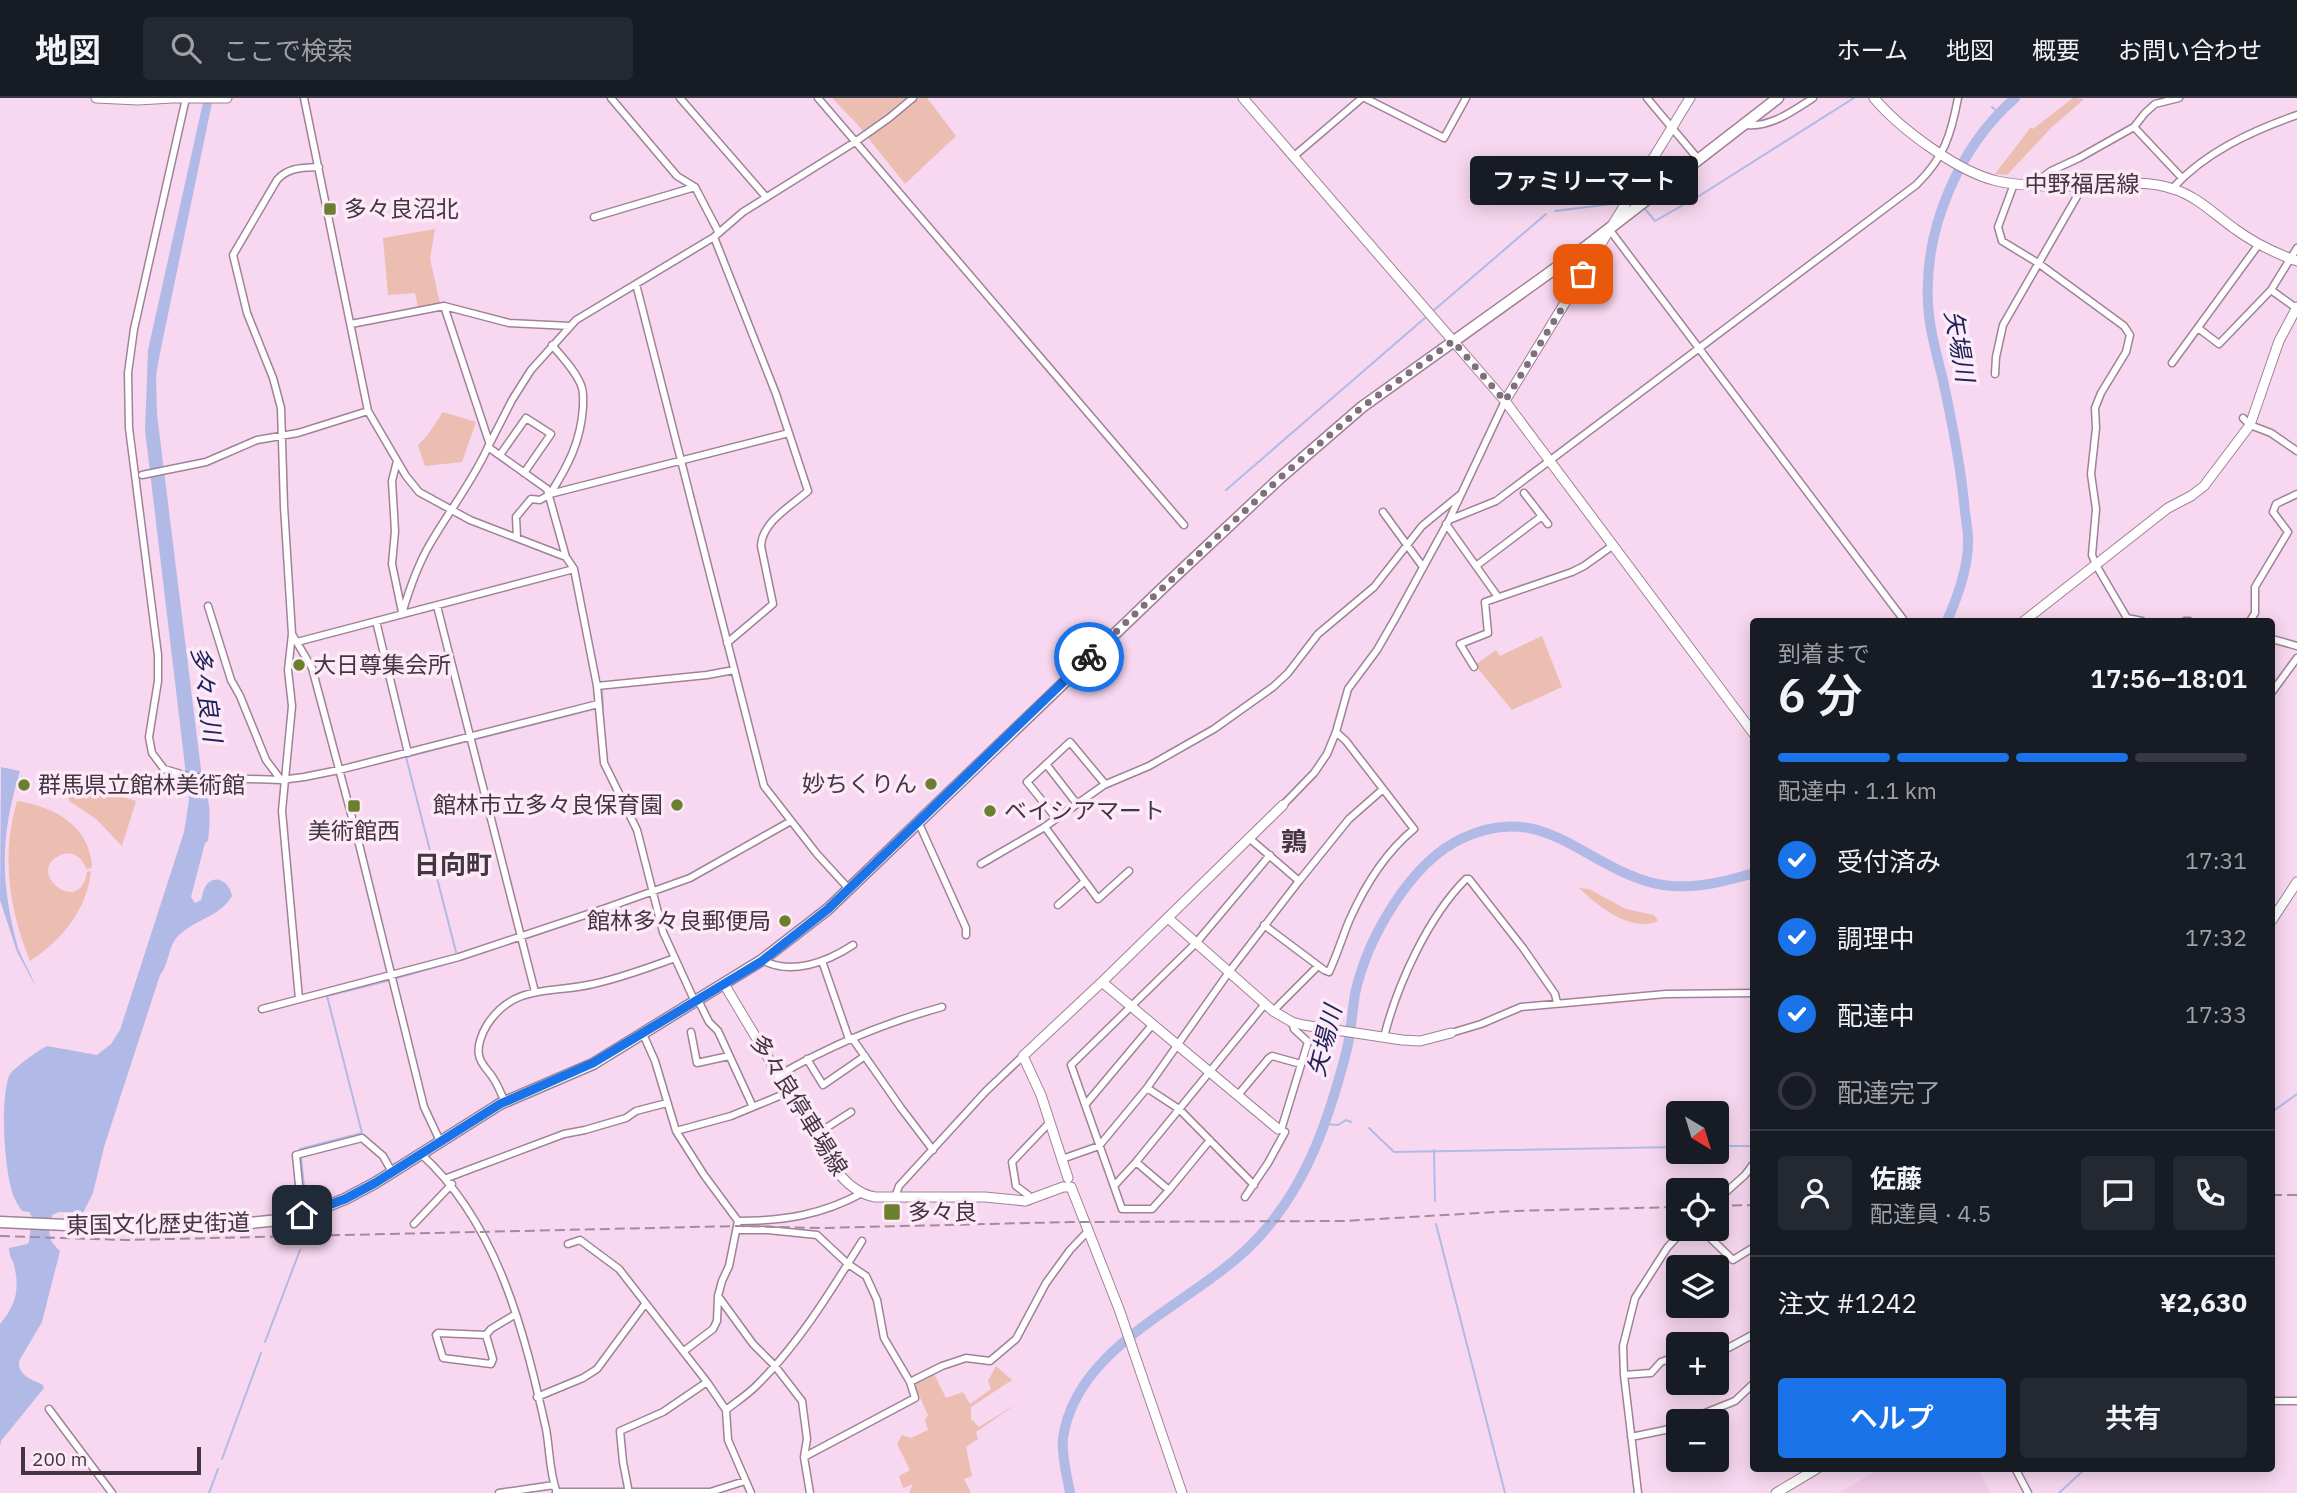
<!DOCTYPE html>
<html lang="ja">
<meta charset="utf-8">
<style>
body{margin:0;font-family:"IBM Plex Sans","Noto Sans JP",sans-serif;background:#242831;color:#f1f3f6;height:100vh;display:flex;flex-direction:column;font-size:26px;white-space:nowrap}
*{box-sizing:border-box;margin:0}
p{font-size:23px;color:#9ea1a6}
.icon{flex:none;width:38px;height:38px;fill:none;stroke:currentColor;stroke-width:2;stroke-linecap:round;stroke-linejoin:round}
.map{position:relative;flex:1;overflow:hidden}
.panel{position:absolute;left:1750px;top:520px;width:525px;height:854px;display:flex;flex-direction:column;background:#171b24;border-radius:7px;box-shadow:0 4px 18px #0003}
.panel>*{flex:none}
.needle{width:46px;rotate:142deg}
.controls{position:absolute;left:1666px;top:1003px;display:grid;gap:14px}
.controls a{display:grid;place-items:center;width:63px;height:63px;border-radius:7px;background:#171b24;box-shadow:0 4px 18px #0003;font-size:35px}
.scale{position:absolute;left:21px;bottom:18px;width:180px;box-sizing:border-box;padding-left:7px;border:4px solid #433640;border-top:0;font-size:19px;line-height:24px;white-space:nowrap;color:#433640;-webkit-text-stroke:5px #fdeaf8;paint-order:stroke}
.pin{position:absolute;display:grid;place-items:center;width:60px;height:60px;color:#fff;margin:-30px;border-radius:14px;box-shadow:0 4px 10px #0006}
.courier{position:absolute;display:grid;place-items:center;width:70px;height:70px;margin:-35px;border:5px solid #1a73e8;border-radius:50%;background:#fff;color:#222;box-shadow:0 2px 9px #0007}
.bubble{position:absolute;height:49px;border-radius:7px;background:#171b24;box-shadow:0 4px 18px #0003;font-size:23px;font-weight:600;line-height:49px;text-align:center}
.headline em{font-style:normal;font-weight:600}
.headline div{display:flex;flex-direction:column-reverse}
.headline{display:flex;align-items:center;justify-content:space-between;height:119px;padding:0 28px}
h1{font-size:46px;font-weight:600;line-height:52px}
.bar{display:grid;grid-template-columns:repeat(4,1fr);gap:10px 7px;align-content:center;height:84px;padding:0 28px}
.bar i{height:9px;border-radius:5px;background:#363941}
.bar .selected{background:#1a73e8}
.bar p{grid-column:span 4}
.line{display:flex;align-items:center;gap:18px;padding:0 28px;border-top:2px solid #363941}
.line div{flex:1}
.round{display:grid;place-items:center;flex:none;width:74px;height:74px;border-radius:7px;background:#242831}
ol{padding:0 28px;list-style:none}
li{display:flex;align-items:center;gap:21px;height:77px}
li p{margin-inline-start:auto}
li .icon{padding:7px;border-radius:50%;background:#1a73e8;color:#fff;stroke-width:4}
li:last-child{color:#9ea1a6}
li i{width:38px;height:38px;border:4px solid #363941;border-radius:50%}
.action{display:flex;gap:14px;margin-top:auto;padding:14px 28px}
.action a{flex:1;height:80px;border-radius:7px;background:#1a73e8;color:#fff;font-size:28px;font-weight:600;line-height:80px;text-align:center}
.action a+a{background:#242831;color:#f1f3f6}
header{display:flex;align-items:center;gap:42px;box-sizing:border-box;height:98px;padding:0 35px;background:#171b24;border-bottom:2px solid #363941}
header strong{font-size:33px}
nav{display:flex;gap:38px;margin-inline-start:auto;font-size:24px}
.search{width:490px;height:63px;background:#242831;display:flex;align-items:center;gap:18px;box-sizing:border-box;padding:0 24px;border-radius:7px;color:#9ea1a6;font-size:26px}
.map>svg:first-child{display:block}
</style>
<header>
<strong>地図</strong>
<div class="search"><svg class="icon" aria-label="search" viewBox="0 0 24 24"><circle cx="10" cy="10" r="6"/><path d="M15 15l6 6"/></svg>ここで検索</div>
<nav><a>ホーム</a><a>地図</a><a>概要</a><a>お問い合わせ</a></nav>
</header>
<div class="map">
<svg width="2297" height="1395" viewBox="0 0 2297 1395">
<rect width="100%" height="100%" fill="#f8d8f0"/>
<path fill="#f1cbe8" d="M1881,1370h96l14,25h-153z"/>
<path fill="#ecbdb1" d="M832,0h95l29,38 -51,48 -47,-59z
M2073,0l11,1 -33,29 -44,47 -12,-1 36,-47 2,2z
M435,131l-5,30 10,44 -22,4 -3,-14 -27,2 -5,-57z
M443,314l33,10 -14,40 -37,4 -7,-21 9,-9z
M1542,538l20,51 -50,23 -37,-45 21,-15 4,6z
M66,680l70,23 -14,45 -26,-27 -27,-18z
M17,703c37,6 71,23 75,64l-1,3 -5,1c-3,-11 -13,-19 -25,-14 -38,15 19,64 26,17l4,-1c-4,39 -30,70 -61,90 -21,-52 -29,-105 -13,-160z
M1579,790l10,1 37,20 28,6 4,6c-26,12 -61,-15 -79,-33z
M996,1268l16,14 -41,27v12l8,8 40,-25 -43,30 2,7 -12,8 6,29 -8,3 7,14h-62l4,-9 -10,4 -4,-12 11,-6 -13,-26 5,-9 9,3 17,-8 -3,-10 3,-5 -13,-28 1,-5 17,-10 13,26 17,-6 7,12 21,-15 -3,-8z"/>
<path fill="#b1bae7" d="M204,0h9l-53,255 -4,23 1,38 46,372c9,16 7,37 5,55l-3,2 -14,54 4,6 6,-3c2,-5 2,-11 6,-16 11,-11 23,0 25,12 -11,20 -38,24 -54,40 -10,10 -9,29 -18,39l-56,172 -11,46 -10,20 -24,-1 -7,3c-4,19 -5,24 8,36l-18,71 -23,39c-1,15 12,18 24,24l1,3 -43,53 -1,5v-122c16,-19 20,-35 14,-59 -2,-7 -5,-9 -5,-17l18,-4 2,-2 3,-25 -3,-5 -7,-1c-4,-6 -8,-12 -10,-19 -8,-29 -12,-89 -3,-116 4,-8 30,-26 38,-30l50,9 14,-11 9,-14 64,-198 5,-32 -44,-370 3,-80z
M1,669l19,4c-20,66 -20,110 -2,177 5,13 13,26 18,39l-19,-35 -17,-52z"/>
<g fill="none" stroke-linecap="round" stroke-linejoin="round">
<path stroke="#b1bae7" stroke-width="2" d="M1992,9l6,5
M1645,111l10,12 44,-25 155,-98
M1555,113l65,-8
M1433,213l113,-97
M1226,392l200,-173
M602,591l1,17
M476,641l118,-30
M456,854l-50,-195 61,-16
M397,880l56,-16
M2272,1014l25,-18
M1325,1026l13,1 8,-5 5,2
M1369,1030l25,24 284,-5
M1717,1048h37
M300,1051l62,-16 -35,-137 60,-15
M1434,1052l1,51
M301,1059l5,48
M1436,1126l69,269
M265,1244l35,-92
M222,1361l39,-106
M209,1395l9,-24
M2059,1395l27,-25"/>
<path stroke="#b1bae7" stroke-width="10" d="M1947,523c11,-25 22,-55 21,-82 0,-9 -2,-18 -3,-27 -4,-46 -13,-91 -23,-136 -6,-24 -13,-49 -14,-73 -4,-75 31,-156 87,-205
M1070,1395c-3,-17 -9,-39 -7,-55 14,-96 135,-135 194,-199 50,-53 72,-120 90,-190 4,-18 5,-36 8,-55 12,-55 55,-132 108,-156 79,-37 117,24 186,44 36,10 71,1 105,-9"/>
<defs>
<path id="street" d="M186,0l-52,231 -6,44 1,55 29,227v26l-9,56 3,16 12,16 27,8 90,3 23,-3 35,-7 259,-66
M304,0l64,313 38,65 13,16 51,28 96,37 8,12 23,117 7,77 33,67 26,102 32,70
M611,0l66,78 18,11 24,46
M680,0l86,99
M818,0l366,427
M1365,0l79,40 22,-40
M1647,0l52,62
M1745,27c25,3 48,-14 68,-27
M2134,29l48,51
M1293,59l69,-59
M319,69c-17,1 -31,0 -42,13l-44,75 14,58 26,65 8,30 3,98 8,128 20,34 46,172 66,267 16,34
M2014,86l-16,43 4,14 36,22 86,63 6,9 -4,17 -25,41 -6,15 1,20 -5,46 5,35 -4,46 4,10 31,53v3
M2031,88l20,-15 28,-13 55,-31 11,-14 10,-9 24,-6
M2172,91c33,-37 80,-58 125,-74
M594,119l101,-30
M1609,131l294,390
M714,139l62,157 32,97c-17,15 -46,31 -47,55l12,58 -46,39
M636,186l128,502 53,68 32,35
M2271,192l25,18
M444,208l45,136
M351,226l93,-18 65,17 61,3
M2198,230l21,16 52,-54 26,-42
M2172,265l87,-119
M1995,276l1,-17 7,-32 80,-139
M2243,320l7,7 21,8 26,18
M500,357l26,-37 25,16 -27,39
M397,363l-5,20 3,50 -3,33 10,48
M142,377l64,-13 51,-22 41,-7 70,-22
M1524,395l24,31
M550,396c18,-28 31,-53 33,-87 0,-7 1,-15 -2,-22 -6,-15 -19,-28 -29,-40
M1383,414l40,55
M1449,422l47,-19 420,-316c28,-27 35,-50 42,-87
M1446,426l52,73
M517,440l-1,-21 15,-18 9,1 10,-6 239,-61
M566,459l-19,-68 -59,-42 24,-47 19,-30 45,-50 138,-83 29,-25 112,-70 34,-24 24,-20
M1476,468l66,-50
M208,508l23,74 9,16 26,64 15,20
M437,508l98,386
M402,516c7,-24 15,-48 28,-70 19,-33 43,-63 58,-97
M2127,520l15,3
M376,523l32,132
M2185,523h4
M2250,523l5,-8v-26l33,-55 -15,-20 3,-8 21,-10
M292,536l-4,36 4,36 -10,105 17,188
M2272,541l25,7
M297,544l277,-73
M1474,569l-14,-23 28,-11 -3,-31 87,-30 12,-6 28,-20
M597,588l110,-11 27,-5
M2272,594l25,-34
M1046,666l31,40
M1283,707l31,-32 13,-19 9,-22 12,-43 29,-39 19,-33 53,-97 56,-119
M1056,720l-29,-36 43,-40 35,42
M916,726l5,4 45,100v7
M1045,729l53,72 31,-28
M1249,740l50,43
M981,766l62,-36 61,-43 45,-19 65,-37 59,-42 15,-14 30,-39 56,-47 48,-61 39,-32
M1058,807l26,-23
M1264,827l60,45 5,2c8,-17 13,-34 20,-51 15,-34 36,-68 65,-92l-68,-88 -10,-9
M762,862c29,16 65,2 91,-15
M822,863l27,78
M698,902l11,22 9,9 35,76
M262,911l197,-52 147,-49 84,-30 101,-57
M1273,913l45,-45
M691,934l6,31 32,-7
M1451,935l30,-9 40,-17 145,-13 88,-1
M643,936l12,27 21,70 28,44 34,46 -9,45 -7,15 -4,15 -1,25 -4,8 -29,22
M1384,939c13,-52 44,-120 82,-158h3l54,69 32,46 2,9
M852,940l49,70 32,42
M807,961l16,26 42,-29
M779,977c52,-30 105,-52 163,-68
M1147,990l32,21 75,76
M1238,997l31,-37 3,-2 29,8
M505,1004c-4,-8 -7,-17 -12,-24 -4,-7 -13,-14 -14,-23 -2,-9 3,-22 8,-30 27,-42 64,-31 106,-41 28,-6 55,-16 82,-26
M1085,1007l68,-81
M1281,1032l27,-88 -14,-13 -2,-7
M676,1033l55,-15 58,-24
M815,1037l36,-23
M1210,1042l-41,50 -33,-28 129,-158
M421,1056c77,70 103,177 125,275 4,21 3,43 11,64
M1062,1061l37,-13 48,-58 82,-116 70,-91 50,-62 33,-29
M447,1080l117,-44 21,-4 41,-12 10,-7 31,-8
M1114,1088l22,-24
M1169,1092l-17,19h-30l-51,-144 125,-122 74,-88
M895,1099l4,-11 87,-95 37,-35
M1245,1099l23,-34 17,-31 -6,-3
M1717,1102l28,-25 9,-12
M1029,1103l-1,-6 -12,-9 -4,-24 38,-40
M302,1117l-6,-60 66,-17 21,18 9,16
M738,1123c45,0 84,-6 124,-28
M414,1126l38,-40
M1700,1130l33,32 21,-13
M737,1132h31l49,5 31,29 18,12 11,24 7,38 26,44 5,16 -111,59
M568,1146l12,-4 39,29 88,113 19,28 2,30 23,53
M718,1198l35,48 22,22 27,35 5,38 -3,18 6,36
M486,1237l7,24 -2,5 -48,-6 -7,-23 2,-2 48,2 5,-6 25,-15
M1717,1256l37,-20
M1624,1277l27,-2 10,-11 17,-6
M910,1284l32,-16 24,-8 24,3 26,-22 30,-56 24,-33 18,-19
M537,1299l46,-19 14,-9 48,-65
M2272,1303h25
M49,1311l63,84
M726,1312c10,-8 21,-15 30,-24 42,-41 75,-95 106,-145
M1685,1323l50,-20 19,-18
M1631,1339l34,-7 13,-6
M2015,1370l13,25
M556,1394h154l35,-11
M499,1395l55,-8
M629,1395l-6,-31 -3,-31 43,-19 44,-30
M1638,1395l-14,-118 -1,-29 12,-48 32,-50 18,-20"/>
<path id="secondary" d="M96,0l42,2 34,-2
M175,0h52
M1243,0l262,303 249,333
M1874,0c25,30 84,74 123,83 28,6 56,5 85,5 30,-1 62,-7 91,3 24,7 42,26 62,40 19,14 40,24 62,32
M1505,303l185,-303
M2024,523l144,-113 23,-12 13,-10 46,-61 29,-84 18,-34
M1168,820l105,93 19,11 11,3 99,15 18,1 31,-8
M2272,822l25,-38
M1102,884l176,147
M724,886l109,182c10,14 24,28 42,31h110l40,4 38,-14h8l48,122 63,184
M1068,1080l-27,-83 -18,-39 79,-74 181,-177
M1776,1395l42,-25"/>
<path id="highway" d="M0,1124l89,4 151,-2 39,-4 38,-10 28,-11 30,-16 125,-79 93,-40 169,-104 66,-51 342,-328 111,-104 81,-70 226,-162 190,-147"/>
</defs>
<use href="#street" stroke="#9f8298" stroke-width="9"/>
<use href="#secondary" stroke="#9f8298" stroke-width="11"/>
<use href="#highway" stroke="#9f8298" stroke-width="13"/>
<use href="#street" stroke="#fff" stroke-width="6"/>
<use href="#secondary" stroke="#fff" stroke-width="9"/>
<use href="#highway" stroke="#fff" stroke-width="10"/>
<path stroke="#a28b9c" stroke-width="2" stroke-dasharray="10 5" stroke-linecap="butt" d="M2272,1097h25
M1717,1108l37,-1
M0,1138l126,4 612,-14 82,2 251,-6 273,-1 168,-10 166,-4"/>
</g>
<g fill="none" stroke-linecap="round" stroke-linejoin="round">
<path stroke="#826f7e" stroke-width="7" stroke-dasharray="0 12.6" d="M1089,559l192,-180 81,-70 91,-66 52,60 78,-127"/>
<path stroke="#1a73e8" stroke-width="9" d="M302,1117l43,-16 30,-16 125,-79 93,-41 169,-102 66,-52 261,-252"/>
</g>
<g fill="#6b7f2f" stroke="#fdeaf8" stroke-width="2.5">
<rect x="323" y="104" width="14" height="14" rx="3.5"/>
<circle cx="299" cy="567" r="7"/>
<circle cx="931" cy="686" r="7"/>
<circle cx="24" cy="687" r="7"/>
<circle cx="677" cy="707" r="7"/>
<rect x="347" y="701" width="14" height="14" rx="3.5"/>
<circle cx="990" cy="713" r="7"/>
<circle cx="785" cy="823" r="7"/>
<rect x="883" y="1105" width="18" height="18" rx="3.5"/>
</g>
<g text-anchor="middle" stroke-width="7" stroke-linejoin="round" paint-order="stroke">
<g font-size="23" fill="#433640" stroke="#fdeaf8">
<text x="2082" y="94">中野福居線</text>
<text transform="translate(799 1007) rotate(58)" y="8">多々良停車場線</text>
<text transform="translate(158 1126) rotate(-1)" y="8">東国文化歴史街道</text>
</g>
<g font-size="23" fill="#433640" stroke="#fdeaf8" text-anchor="start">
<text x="344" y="119">多々良沼北</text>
<text x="313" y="575">大日尊集会所</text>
<text x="917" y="694" text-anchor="end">妙ちくりん</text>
<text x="38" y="695">群馬県立館林美術館</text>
<text x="663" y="715" text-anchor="end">館林市立多々良保育園</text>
<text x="1004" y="721">ベイシアマート</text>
<text x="354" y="741" text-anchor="middle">美術館西</text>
<text x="771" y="831" text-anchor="end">館林多々良郵便局</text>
<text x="908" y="1122">多々良</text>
</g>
<g font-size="24" font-style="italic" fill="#202359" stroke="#fdeaf8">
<text transform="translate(1959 248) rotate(80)" y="8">矢場川</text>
<text transform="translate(206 596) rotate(82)" y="8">多々良川</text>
<text transform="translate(1325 943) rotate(-76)" y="8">矢場川</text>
</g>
<g font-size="26" font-weight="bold" fill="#433640" stroke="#fdeaf8">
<text x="1294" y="753">鶉</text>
<text x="453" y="776">日向町</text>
</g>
</g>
</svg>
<div class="controls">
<a><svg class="needle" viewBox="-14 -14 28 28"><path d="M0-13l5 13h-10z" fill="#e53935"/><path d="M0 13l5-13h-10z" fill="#9ea1a6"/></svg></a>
<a><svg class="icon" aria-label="locate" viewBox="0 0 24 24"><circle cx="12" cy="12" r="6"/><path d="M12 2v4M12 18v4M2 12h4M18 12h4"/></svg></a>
<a><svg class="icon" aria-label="layers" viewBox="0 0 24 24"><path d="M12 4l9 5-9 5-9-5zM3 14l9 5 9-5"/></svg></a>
<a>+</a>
<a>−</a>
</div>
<div class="scale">200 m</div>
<div class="pin" style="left:1583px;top:176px;background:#ea580c"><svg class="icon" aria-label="bag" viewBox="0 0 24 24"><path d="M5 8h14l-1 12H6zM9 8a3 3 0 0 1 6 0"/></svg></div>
<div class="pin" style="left:302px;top:1117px;background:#1f2937"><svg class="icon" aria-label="home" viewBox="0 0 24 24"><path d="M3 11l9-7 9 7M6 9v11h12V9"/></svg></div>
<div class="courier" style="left:1089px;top:559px"><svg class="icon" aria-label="bike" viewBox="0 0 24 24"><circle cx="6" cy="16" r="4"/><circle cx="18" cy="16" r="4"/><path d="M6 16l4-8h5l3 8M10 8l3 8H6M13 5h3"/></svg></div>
<div class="bubble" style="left:1470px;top:58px;width:228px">ファミリーマート</div>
<section class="panel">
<div class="headline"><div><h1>6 分</h1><p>到着まで</p></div><em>17:56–18:01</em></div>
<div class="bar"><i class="selected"></i><i class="selected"></i><i class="selected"></i><i></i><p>配達中 · 1.1 km</p></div>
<ol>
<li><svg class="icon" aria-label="check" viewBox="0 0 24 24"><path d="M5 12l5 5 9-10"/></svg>受付済み<p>17:31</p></li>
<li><svg class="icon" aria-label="check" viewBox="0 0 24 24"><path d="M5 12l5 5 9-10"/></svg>調理中<p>17:32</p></li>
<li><svg class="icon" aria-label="check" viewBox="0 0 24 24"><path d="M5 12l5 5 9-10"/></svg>配達中<p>17:33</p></li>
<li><i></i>配達完了</li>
</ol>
<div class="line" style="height:126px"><a class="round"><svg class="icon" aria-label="person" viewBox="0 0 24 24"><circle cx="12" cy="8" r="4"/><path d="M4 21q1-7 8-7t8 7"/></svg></a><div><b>佐藤</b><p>配達員 · 4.5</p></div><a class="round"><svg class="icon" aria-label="chat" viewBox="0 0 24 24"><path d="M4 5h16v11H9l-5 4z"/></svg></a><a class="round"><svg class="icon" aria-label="phone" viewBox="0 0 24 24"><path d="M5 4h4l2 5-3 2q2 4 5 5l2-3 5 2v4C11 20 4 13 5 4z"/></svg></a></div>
<div class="line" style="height:91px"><div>注文 #1242</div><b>¥2,630</b></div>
<div class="action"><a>ヘルプ</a><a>共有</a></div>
</section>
</div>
